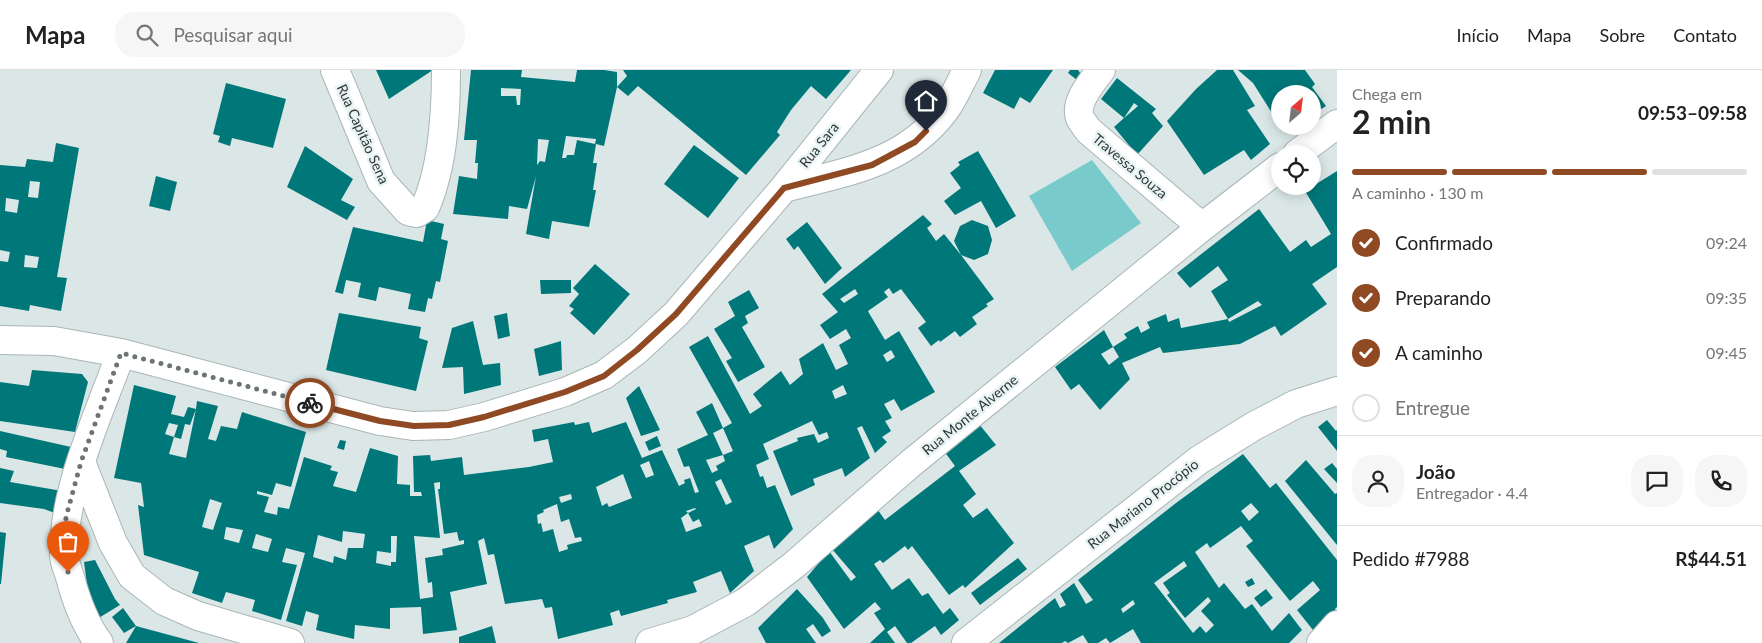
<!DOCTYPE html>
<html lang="pt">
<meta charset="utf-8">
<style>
body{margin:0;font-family:Lato,sans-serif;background:#f6f6f6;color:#222;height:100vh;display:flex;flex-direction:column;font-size:19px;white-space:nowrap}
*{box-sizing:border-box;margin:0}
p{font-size:16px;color:#767676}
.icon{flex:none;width:28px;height:28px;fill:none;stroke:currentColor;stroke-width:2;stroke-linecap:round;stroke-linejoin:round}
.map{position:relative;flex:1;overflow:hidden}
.details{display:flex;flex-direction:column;background:#fff;width:425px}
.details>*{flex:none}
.needle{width:32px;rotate:28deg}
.controls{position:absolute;left:1271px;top:15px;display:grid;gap:10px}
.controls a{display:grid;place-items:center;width:50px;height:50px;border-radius:50%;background:#fff;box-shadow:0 2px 12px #0003;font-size:25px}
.pin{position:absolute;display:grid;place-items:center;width:42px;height:42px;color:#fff;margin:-51px -21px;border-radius:50% 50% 50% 0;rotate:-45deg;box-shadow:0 0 5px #0007}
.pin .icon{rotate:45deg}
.courier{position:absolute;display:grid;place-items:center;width:50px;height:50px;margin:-25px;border:4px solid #8f4923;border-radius:50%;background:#fff;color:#222;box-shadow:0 1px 6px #0007}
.head em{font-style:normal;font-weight:700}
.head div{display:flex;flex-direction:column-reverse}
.head{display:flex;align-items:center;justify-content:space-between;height:85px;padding:0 15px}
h1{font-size:32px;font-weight:700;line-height:38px}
.bar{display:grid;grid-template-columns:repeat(4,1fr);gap:8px 5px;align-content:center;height:60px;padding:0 15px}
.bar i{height:6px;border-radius:4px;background:#e0e0e0}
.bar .current{background:#8f4923}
.bar p{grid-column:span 4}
.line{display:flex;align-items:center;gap:12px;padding:0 15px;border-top:1px solid #e0e0e0}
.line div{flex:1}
.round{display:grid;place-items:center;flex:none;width:52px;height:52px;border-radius:20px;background:#f6f6f6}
ol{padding:0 15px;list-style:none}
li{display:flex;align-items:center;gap:15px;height:55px}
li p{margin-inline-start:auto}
li .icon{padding:5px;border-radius:50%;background:#8f4923;color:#fff;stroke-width:4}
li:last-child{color:#767676}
li i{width:28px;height:28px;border:2px solid #e0e0e0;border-radius:50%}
header{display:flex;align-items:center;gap:30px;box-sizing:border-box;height:70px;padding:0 25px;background:#fff;border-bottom:1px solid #e0e0e0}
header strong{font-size:24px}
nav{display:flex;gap:28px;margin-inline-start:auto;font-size:18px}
.search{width:350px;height:45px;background:#f6f6f6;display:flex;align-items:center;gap:12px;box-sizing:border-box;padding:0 18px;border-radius:20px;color:#767676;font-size:19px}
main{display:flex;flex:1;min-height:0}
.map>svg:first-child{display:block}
</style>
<header>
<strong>Mapa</strong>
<div class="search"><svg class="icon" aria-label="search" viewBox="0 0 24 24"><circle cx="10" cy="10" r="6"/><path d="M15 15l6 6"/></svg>Pesquisar aqui</div>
<nav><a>Início</a><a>Mapa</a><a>Sobre</a><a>Contato</a></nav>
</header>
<main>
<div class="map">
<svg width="1337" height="573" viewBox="0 0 1337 573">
<rect width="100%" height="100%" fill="#dbe7e7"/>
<path fill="#78cacb" d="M1092,90l49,63 -69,48 -43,-75z"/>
<path fill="#007779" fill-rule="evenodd" d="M376,0h57l-44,29z
M471,0h51l-1,7 54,5 2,-12h27l13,2v15l10,-11 -4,-6h228l-25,29 -15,-13 -20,24 -14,22 3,3 -34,40 -108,-89 -10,10 -11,-9 -13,59 -8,-2 -3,19h4l-4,27h3l-7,37 -37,-6 -3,18 -23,-5 10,-58 -9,33 -18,-3 -1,13 -55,-5 6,-38 18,3 1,-16h-3l2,-23h-13zM501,18l20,1 -1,16h-3l-1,-9h-15zM566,66l30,3 -1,5 -18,-4 -3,15h-7l-1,3h-4zM538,69l11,1 -4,22 -5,-1 -3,4z
M995,0h58l-23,33 -10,-6 -6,12 -31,-16z
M1070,0h8l3,4 -4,6 -9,-7z
M1217,0h16l22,36 -8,4 23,34 -19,16 -7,-10 -40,25 -37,-54 29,-32z
M1238,0h67l10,14 -3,3 14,19 -14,9v-21h-32v14l-8,5 -19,-30z
M1117,8l39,31 -4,4 11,13 -26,29 -23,-28 10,-9 -23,-19zM1134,33l4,3 -14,12z
M226,13l60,16 -13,49 -41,-10 -2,8 -12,-4 2,-6 -7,-2z
M56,73l23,5 -22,129 10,1 -6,33 -31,-6 -1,6 -29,-5v-45l8,1 2,-10 -10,-2v-85l25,2 2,-8 26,3zM30,111l10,1 -2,16 -10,-1zM6,128l13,2 -2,13 -12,-2zM25,185l14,2 -2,11 -13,-1z
M694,75l45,33 -31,40 -44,-34z
M305,76l48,33 -12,21 14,7 -8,13 -60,-33z
M978,81l38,65 -20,12 -15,-27 -26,14 -11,-14 17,-13 -11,-15 10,-8 -2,-3z
M1337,101v96l-25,17 15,20 -46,32 -6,-10 -35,18 -77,9 -3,-6 -38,16 8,16 -30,31 -21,-26 -8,6 -16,-23 49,-37 9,17 -12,7 8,11 10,-8 -6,-10 14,-9 -3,-4 14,-8 3,7 9,-5 -3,-6 19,-8 2,8 11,-4 2,10 47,-9 1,3 33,-17 -4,-4 -30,18 -17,-28 17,-11 -10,-14 -28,22 -13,-15 82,-64 31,43 16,-12 5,7 20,-13 -26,-43z
M156,106l21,6 -7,29 -21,-5z
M923,145l9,9 -5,4 9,13 8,-7 17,21 -7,-14 6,-15 12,-6 16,6 4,14 -4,14 -14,6 -13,-5 33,44 -8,5 2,2 -16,11 5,7 -17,13 -5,-6 -15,11 -1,-2 -8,6 -13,-18 8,-6 -25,-33 -8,5 -4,-6 -5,4 4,5 -20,14 1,2 16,27 14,-9 36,61 -34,19 -7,-12 -10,5 8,14 -7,3 6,10 -9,6 5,5 -12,11 -13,-27 -5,2 13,30 -25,19 -3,-9 -29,11 2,6 -24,11 -18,-45 25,-10 -1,-3 17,-4 4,9 11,-5 -2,-6 -8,3 -7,-14 -49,23 6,15 -13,6 4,12 3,-1 4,12 8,-3 18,44 -19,20 -5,-14 -25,11 10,25 -24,22 -9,-22 -28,11 4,10 -30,8 1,3 -47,13 -2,-6 -9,3 3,12 -55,14 -6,-32 -7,1 -3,-9 -37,5 -11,-50 -6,1 -4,-17 -6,3 9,43 -37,8 7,38 -34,4 -2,-27 -31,1v21l-35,-4 -1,14 -38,-9 3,-15 -13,-4 -4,15 -16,-5 19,-68 -19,-5 -4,14 15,3 -16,55 -29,-9 3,-11 -29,-8 -4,11 -30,-10 7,-21 -55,-17 -6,-50 6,2 -3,-24 -27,-5 20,-93 42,11 -5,18 13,3 4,-10 8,2 1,-8 21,5 -10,33 8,2 5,-15 16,3 5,-17 64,20 -15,55 -15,-4 -4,12 -15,-4v3l12,3 -5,15 13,3 1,-8 11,2 15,-52 28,9 -2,4 8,2 -5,14 23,6 14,-44 28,8 -1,28 13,1v11h12l-1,-4h-7l-1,-36 17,-1 1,6 31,-4 2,18 65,-8 24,-5 -5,-23 -14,3 -2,-12 42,-8 1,3 14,-3 3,11 34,-11 16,36 20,-8 17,36 6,-3 -1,-3 6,-2 5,15 4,-1 -10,-26 -5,1 -7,-18 31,-14 -12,-23 16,-9 11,25 9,-5 -43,-76 19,-11 42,78 12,-8 -9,-12 28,-23 9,14 13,-11 -4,-15 24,-16 13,27 12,-6 -9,-19 12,-7 -5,-9 -16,10 -10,-14 18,-13 -16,-18zM855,219l3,5 -14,9 -4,-4zM891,280l4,7 -8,5 -4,-7zM843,315l4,9 -12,5 -3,-8zM196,339l-10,49 -17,-4 5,-17 7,2 4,-15 5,1zM169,353l9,2 -4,12 -9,-3zM723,358l10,23 -10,4 2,6 -9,5 2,4 -6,3 -6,-13 17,-5 -10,-22zM649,391l5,14 -8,3 -6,-13zM623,404l9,24 -23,9 -2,-4 -5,3 -6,-19zM721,409l11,23 -6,3 -11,-23zM440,412v7h-2l6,45 13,-2 2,9 5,-1v4l-22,5 1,6 -18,3 3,25 4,-1 1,15 -13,2 -6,-63 26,2 -6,-55zM571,424l1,5 -11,4 -2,-6zM210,429l12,4 -9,27 -11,-3zM557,434l4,18 8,-3 6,19 6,-1 1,4 -15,4 1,4 -9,3 -6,-23 -10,3 -2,-9 -3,1 -1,-9 7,-3 -1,-2zM695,438l1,1 -8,4 5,9 6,-3 3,7 -16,6 -5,-14 7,-5 -2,-2zM226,457l17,3 -4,13 -15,-4zM343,461l22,3 -2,14h-15l-2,12 -12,-4 -1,7 -20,-6 5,-22 24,7zM256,464l16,5 -4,13 -16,-4zM391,466h6l-1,26h-5v4l-15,-3 1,-12 14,2z
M427,150l17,4 -3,15 7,2 -8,41 -4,-1 -4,18 -4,-1 -3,14 -17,-3 3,-15 -32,-7 -3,14 -18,-4 3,-14 -15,-3 -3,14 -8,-2 18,-65 70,15z
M807,152l35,46 -17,16 -27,-38 -4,4 -8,-11z
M595,194l35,30 -36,41 -24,-22 4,-4 -5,-3 10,-12 -6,-6z
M540,210h31v13l-30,1z
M749,220l10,18 -14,8 3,7 -6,4 23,40 -27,15 -12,-21 6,-3 -18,-29 21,-13 -7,-14z
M339,243l82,14 -2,11 9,3 -12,50 -90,-21z
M507,243l3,23 -12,3 -4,-23z
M473,251l10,44 17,-2 1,22 -37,9 -1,-27 -21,1 10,-40z
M561,271l1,29 -23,6 -5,-27z
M32,300l50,4 6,8 -13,50 -75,-11v-39l29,4z
M639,316l21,44 -19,6 -15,-38z
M1327,350l9,11 1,-1v21l-19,-24z
M979,354l17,21 -37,26 17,23 -13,11 10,13 14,-10 27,35 -49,45 -2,-3 -14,10 -37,-49 -4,4 -3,-4 -22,17 -3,-3 -6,4 18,26 17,-12 13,18 6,-3 15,21 7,-6 9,12 -18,15 -6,-9 -24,17h-4l-12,-17 -8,6 8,11h-25l15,-14 -11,-16 7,-4 -6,-7 -31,27 -37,-52 22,-26 22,30 5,-4 -24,-28 43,-43 10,14 70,-54 -11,-15z
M0,361l71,16 -6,22 -59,-12 1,-6 -7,-2z
M657,366l4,10 -12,5 -4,-9z
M340,370l6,1 -2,9 -7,-2z
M1243,384l27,34 6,-5 61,77v47l-2,2 2,5 -20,21 -20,-25 23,-20 -7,-9 -23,20 -44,-55 7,-5 -12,-15 -31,22 -3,-5 -12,9 24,36 5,-5 21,26 7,-5 20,27 17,-18 13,17 -13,13h-148l-8,-14 -23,14 -4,-5 -8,5h-10l-5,-8 -15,8 -3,-2 -3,2h-63l56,-45 5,10 6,-3 -6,-11 14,-11 12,21 7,-4 -15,-20 98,-77zM1251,433l8,9 -10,9 -8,-10zM1184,491l3,5 -24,17 7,10 -3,2 18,23 23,-21 3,4 -10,10 13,14 -8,8 -6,-7 -7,7 -39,-50zM1133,530l2,4 -12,9 -2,-4z
M1306,390l29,34 2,-1v52l-52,-64z
M1332,393l5,6v14l-13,-14z
M0,398l14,3 -4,11 58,10 -8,23 -16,-6 -44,-6z
M0,462l6,1 -5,51h-1z
M1018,488l9,11 -47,36 -9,-12z
M95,490l20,39 5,6 -23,14 -9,-27 -4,-30z
M1252,508l3,6 -7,3 -3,-5z
M797,519l26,29 8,13 -9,6 -9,-13 -7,5 10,14h-50l-8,-15z
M1266,519l7,9 -12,9 -7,-9z
M123,538l13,18 63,17h-73l10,-17 -12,7 -12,-16z
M492,556l4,17h-37v-6z"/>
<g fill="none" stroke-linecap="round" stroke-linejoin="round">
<defs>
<path id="minor" d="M335,0l46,111 27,30 9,2 8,-5c18,-41 21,-93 21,-138
M1101,0c-9,12 -27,32 -21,48 2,4 6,9 9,13l113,96
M1297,84l40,-30
M784,118c61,-16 121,-24 161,-78 9,-12 15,-27 22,-40
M0,270l54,1 67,12 259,68 33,5 36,-1 35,-8 81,-25 39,-17 33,-25 39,-36 108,-126 95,-118
M81,392l32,81 19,33 32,25 34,15 92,27
M99,573c-15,-20 -23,-43 -29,-66 -2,-7 -6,-15 -6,-22 -1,-66 35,-141 57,-202
M650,573l43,-13 53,-28 48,-37 116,-101 292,-237 78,-60
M966,573l233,-183 55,-34 42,-22 41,-13
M1321,573l16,-18"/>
</defs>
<use href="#minor" stroke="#aab6b6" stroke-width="30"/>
<use href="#minor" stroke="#fff" stroke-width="28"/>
</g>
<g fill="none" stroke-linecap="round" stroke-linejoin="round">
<path stroke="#6c7474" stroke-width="5" stroke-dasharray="0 9" d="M68,502l-4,-15 2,-40 15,-55 40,-109 189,50"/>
<path stroke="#8f4923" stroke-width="6" d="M310,333l70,18 34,5 35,-1 35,-8 81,-25 39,-16 33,-26 39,-36 108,-126 88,-23 43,-23 11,-11"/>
</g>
<g text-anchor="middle" stroke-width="5" stroke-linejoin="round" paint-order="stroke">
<g font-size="14" fill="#313636" stroke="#e8f4f4">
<text transform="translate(363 64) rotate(66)" y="5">Rua Capitão Sena</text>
<text transform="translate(819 75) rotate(-51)" y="5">Rua Sara</text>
<text transform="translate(1130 96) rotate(40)" y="5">Travessa Souza</text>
<text transform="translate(970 345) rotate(-39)" y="5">Rua Monte Alverne</text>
<text transform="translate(1143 434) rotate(-38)" y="5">Rua Mariano Procópio</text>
</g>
</g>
</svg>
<div class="controls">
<a><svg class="needle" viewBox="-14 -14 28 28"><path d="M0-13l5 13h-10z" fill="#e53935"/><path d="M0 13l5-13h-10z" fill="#767676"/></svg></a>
<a><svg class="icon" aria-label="locate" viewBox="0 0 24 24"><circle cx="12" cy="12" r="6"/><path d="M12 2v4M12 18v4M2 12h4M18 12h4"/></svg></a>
</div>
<div class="pin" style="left:68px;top:502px;background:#ea580c"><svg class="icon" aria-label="bag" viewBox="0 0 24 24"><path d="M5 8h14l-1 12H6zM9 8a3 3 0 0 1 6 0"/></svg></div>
<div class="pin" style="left:926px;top:61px;background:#1f2937"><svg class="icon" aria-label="home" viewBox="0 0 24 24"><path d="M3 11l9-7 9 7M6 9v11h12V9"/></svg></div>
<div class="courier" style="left:310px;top:333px"><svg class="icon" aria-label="bike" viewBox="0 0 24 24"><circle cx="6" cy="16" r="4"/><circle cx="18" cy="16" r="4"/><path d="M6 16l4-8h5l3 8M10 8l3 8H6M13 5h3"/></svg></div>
</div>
<section class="details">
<div class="head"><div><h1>2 min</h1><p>Chega em</p></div><em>09:53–09:58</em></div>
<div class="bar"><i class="current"></i><i class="current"></i><i class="current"></i><i></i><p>A caminho · 130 m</p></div>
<ol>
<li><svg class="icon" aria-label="check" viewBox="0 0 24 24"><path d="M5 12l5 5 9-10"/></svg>Confirmado<p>09:24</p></li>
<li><svg class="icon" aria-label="check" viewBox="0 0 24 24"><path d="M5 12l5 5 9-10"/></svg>Preparando<p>09:35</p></li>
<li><svg class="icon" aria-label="check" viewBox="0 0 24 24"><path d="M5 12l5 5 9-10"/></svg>A caminho<p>09:45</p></li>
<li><i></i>Entregue</li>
</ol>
<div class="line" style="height:90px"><a class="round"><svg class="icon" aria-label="person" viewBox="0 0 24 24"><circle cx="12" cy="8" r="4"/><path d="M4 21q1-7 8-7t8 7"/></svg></a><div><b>João</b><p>Entregador · 4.4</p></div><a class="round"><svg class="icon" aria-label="chat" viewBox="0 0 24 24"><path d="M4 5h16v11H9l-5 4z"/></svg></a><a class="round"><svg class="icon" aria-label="phone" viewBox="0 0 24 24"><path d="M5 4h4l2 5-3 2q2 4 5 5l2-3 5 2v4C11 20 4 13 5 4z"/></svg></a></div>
<div class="line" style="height:65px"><div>Pedido #7988</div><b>R$44.51</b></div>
</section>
</main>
